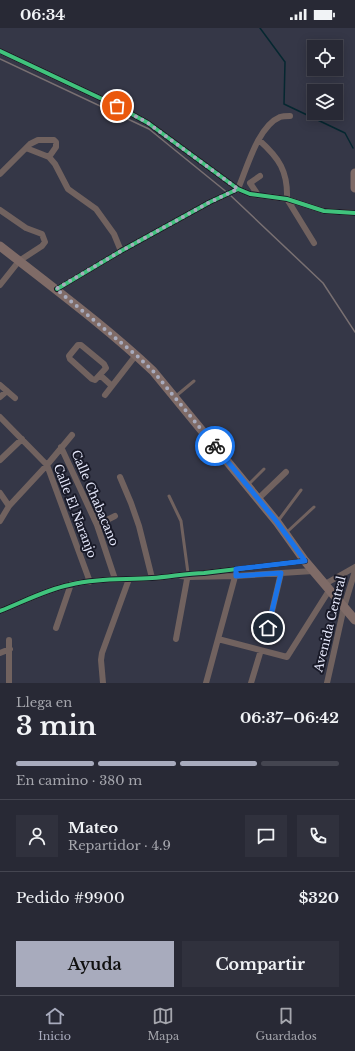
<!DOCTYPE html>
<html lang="es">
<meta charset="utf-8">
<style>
body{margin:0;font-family:"Libre Baskerville",serif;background:#30313d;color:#f1f3f6;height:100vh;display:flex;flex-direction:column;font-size:15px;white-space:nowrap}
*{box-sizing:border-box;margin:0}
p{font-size:13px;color:#a5a6ad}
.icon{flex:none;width:22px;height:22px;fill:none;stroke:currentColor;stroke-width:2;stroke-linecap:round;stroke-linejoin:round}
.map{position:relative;height:655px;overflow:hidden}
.drawer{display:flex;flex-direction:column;background:#282935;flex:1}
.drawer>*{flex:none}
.buttons{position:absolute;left:307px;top:12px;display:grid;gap:8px}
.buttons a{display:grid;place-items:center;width:36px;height:36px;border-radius:0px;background:#282935;box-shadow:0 2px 10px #0003,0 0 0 1px #444550;font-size:20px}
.pin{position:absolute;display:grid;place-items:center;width:34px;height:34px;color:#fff;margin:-17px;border:2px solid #fff;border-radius:50%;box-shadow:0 1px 4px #0007}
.courier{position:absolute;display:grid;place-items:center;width:40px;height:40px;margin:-20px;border:3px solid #1a73e8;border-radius:50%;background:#fff;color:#222;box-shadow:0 1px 5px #0007}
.head em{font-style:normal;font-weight:700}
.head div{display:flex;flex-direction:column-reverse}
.head{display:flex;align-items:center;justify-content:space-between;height:68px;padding:0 16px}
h1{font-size:26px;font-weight:700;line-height:30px}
.bar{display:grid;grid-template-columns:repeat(4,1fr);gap:6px 4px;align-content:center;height:48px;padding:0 16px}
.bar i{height:5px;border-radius:3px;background:#444550}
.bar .on{background:#a8abbd}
.bar p{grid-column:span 4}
.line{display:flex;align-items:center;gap:10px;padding:0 16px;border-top:1px solid #444550}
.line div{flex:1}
.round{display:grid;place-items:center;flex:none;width:42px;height:42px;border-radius:0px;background:#30313d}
.button{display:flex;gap:8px;margin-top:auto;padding:8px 16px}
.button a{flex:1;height:46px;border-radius:0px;background:#a8abbd;color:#111;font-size:16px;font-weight:700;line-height:46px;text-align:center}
.button a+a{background:#30313d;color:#f1f3f6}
.status{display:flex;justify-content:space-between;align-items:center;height:28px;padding:0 20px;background:#282935;direction:ltr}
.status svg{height:11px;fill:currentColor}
.tabs{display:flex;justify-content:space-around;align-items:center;height:56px;border-top:1px solid #444550;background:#282935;font-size:11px;color:#a5a6ad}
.tabs a{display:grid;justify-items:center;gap:2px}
.tabs .on{color:#a8abbd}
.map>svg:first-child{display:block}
</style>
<div class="status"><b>06:34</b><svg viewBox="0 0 49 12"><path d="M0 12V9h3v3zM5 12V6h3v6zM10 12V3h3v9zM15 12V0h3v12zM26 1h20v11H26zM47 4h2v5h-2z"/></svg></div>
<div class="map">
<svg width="355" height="655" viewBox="0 0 355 655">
<rect width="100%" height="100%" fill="#353747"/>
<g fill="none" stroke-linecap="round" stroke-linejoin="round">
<path stroke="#052730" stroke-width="1.5" d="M260,0l25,34 -1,42 61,29 8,15"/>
<path stroke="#71625f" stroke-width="3" d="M176,368l18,-15
M248,457l16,-16
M169,468l12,25 7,52
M278,493l23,-31
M287,504l27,-25"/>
<path stroke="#71625f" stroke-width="6" d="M0,23l117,55 31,17 90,66 12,5 37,5 37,12 31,2
M259,112c20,18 29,31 28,59
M26,120l23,9 6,7 13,25 28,20 18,25 7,17
M0,146l30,-30 8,-4h16l2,2v5l-7,10
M238,161c9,-21 20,-63 42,-72 3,-1 7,-1 10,-1
M258,167l-8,-12 10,-7
M287,171l27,44
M0,182l26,18 16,6 3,8 -3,4 -23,15 -19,24
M57,261l64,-38 89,-49 28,-13
M78,317h3l23,19 2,4 -11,12 -3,-1 -22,-20 -1,-3z
M100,347l12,11
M0,357l15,13
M105,367l31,-40
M0,369l7,-6
M0,389l47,48 43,117
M61,419l36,78 18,54
M0,432l22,-21
M120,449l11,26 8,23 13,52
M0,465l9,13
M258,471l28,-27
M0,493l9,-15 38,-41 25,-30
M97,497l18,-9
M181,548l8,1 46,-1 78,-5
M325,556l30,-17
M0,583c23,-9 45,-21 69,-26 27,-7 56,-5 83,-7 18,-1 35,-5 52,-5l101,-12
M56,600l15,-44
M268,600l13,-55
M176,611l12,-65
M218,611l69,18 43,-68
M0,625l10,-4
M9,655v-43
M103,655l-2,-23 1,-7 27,-74
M206,655l30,-110
M251,655l10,-33
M327,655l17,-76 11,-36"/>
<path stroke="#7f6b67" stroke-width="9" d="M355,145v15
M0,218c52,41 105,80 153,125l124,151 28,39 50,59"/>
<path stroke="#797072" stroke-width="1.5" d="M0,31l149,70 80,65 94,89 32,49"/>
<defs>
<path id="cycleway" d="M0,23l117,55 31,17 90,66 12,5 37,5 37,12 31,2
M57,261l64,-38 89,-49 28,-13
M0,583c23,-9 45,-21 69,-26 27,-7 56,-5 83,-7 18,-1 35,-5 52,-5l101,-12"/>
</defs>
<use href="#cycleway" stroke="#191a28" stroke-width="6"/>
<use href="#cycleway" stroke="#40c37c" stroke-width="4"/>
</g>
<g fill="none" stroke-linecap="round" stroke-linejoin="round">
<path stroke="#a8abbd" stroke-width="4" stroke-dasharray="0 7.2" d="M117,78l31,17 90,66 -28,13 -89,49 -65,38 80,66 17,16 62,75"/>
<path stroke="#1a73e8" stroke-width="5" d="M215,418l62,76 28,39 -69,8v7l45,-3 -13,55"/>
</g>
<g text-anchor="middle" stroke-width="4" stroke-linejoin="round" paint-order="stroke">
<g font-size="12" fill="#e6e9fc" stroke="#191a28">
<text transform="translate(95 470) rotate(67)" y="4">Calle Chabacano</text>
<text transform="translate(75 483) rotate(69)" y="4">Calle El Naranjo</text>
<text transform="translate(330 596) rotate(-76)" y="4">Avenida Central</text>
</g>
</g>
</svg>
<div class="buttons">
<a><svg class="icon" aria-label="locate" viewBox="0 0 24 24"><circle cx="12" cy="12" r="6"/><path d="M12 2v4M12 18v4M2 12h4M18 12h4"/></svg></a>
<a><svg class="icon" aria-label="layers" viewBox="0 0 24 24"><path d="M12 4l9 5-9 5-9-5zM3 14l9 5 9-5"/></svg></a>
</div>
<div class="pin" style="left:117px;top:78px;background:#ea580c"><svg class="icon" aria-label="bag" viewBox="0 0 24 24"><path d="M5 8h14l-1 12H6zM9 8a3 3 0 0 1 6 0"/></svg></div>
<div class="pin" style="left:268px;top:600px;background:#1f2937"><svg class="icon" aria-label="home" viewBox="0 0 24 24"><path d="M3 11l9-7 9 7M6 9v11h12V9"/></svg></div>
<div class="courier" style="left:215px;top:418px"><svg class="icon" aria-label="bike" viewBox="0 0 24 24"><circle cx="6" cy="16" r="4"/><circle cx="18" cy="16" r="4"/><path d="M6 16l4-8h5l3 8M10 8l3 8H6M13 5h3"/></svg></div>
</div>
<section class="drawer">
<div class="head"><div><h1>3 min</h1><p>Llega en</p></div><em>06:37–06:42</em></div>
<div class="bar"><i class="on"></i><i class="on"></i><i class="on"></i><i></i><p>En camino · 380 m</p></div>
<div class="line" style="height:72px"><a class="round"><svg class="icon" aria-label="person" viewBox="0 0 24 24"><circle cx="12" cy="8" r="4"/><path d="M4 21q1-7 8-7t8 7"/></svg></a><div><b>Mateo</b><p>Repartidor · 4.9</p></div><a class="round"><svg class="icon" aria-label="chat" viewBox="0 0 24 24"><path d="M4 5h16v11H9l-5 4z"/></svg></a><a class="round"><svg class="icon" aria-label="phone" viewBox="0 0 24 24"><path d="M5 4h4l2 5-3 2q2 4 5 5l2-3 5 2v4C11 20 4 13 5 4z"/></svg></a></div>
<div class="line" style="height:52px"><div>Pedido #9900</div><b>$320</b></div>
<div class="button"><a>Ayuda</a><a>Compartir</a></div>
</section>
<nav class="tabs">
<a class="on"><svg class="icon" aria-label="home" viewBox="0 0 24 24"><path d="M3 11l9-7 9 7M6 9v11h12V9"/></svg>Inicio</a>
<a><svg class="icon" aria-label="map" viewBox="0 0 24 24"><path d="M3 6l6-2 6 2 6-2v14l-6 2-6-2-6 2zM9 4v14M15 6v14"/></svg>Mapa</a>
<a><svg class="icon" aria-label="saved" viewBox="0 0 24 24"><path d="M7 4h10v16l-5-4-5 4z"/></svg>Guardados</a>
</nav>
